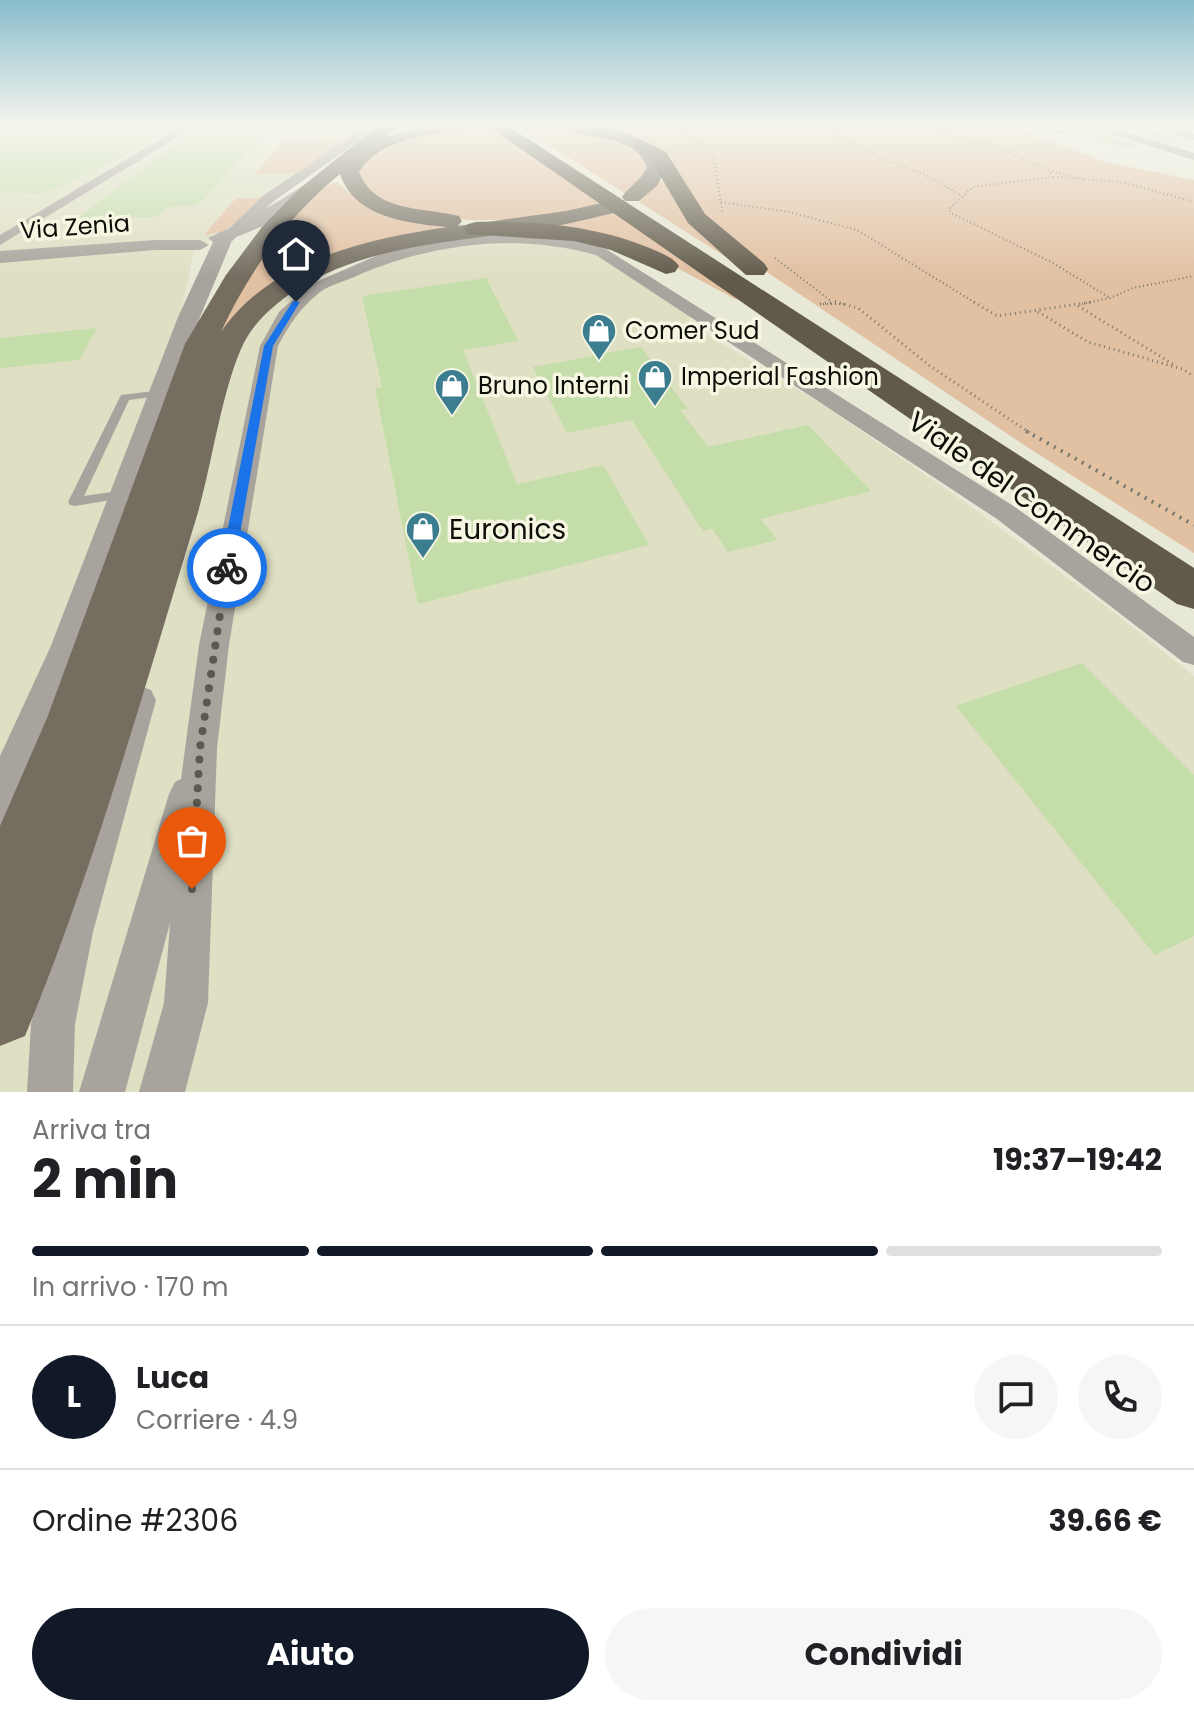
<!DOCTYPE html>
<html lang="it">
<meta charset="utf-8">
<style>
body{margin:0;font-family:Poppins,sans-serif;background:#f6f6f6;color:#202124;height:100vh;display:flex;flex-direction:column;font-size:30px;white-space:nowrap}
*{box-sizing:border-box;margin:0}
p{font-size:26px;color:#757577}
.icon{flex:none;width:44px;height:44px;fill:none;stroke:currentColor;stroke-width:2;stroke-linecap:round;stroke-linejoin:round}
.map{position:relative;height:1092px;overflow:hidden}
.drawer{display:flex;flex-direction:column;background:#fff;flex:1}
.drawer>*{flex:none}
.pin{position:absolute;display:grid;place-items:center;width:68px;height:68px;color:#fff;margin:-82px -34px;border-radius:50% 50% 50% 0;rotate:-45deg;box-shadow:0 0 8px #0007}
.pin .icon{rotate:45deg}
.courier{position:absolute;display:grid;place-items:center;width:80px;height:80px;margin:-40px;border:6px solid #1a73e8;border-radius:50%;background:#fff;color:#222;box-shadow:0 2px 10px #0007}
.headline em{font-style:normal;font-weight:700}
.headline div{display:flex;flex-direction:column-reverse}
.headline{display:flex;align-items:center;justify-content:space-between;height:136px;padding:0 32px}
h1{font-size:52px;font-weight:700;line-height:60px}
.bar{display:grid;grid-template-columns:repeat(4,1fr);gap:12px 8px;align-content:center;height:96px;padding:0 32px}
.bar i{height:10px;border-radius:6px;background:#e0e0e0}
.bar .selected{background:#111827}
.bar p{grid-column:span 4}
.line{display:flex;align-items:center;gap:20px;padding:0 32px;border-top:2px solid #e0e0e0}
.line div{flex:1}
.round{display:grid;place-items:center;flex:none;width:84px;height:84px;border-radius:42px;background:#f6f6f6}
.button{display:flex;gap:16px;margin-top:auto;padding:16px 32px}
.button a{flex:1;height:92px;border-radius:48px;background:#111827;color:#fff;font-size:32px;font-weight:700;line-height:92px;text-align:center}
.button a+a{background:#f6f6f6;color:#202124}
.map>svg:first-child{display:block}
</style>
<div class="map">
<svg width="1194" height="1092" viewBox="0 0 1194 1092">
<rect width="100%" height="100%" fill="#e8e8d6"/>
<path fill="#dfdfc4" d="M0,124h373l-16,16 -101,72 -62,38 -13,62 131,-16 30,-18 53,-20 63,-13 87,-1 46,8 100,65 -3,6 132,80 145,99 147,109 82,65v416h-1194z"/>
<path fill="#e2c0a2" d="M515,124c31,1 131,5 132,47l-21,23z
M598,124h408l99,38 89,18v373l-167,-106 -287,-193 -32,-34 -47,-70 -31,-16z
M485,125l118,79 -82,16h-53l-75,-14 -33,-21 -2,-20c44,-27 76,-35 127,-40z
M353,137l-51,36 -47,1 29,-33z
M661,181h6l76,87 -104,-66z
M337,182l21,18 97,26c-77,9 -196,43 -237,113 6,-15 12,-31 19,-46 14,-28 71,-104 100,-111z
M236,198h29l-42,34 -19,3z
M614,212l127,87h-6l-95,-51 -99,-23z"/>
<path fill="#c4dda9" d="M0,124h127l48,3 -46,27 -86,40 -43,-2z
M202,124l73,2 -79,80 -29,1 -10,10 -79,1z
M1145,125l2,2 40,14 -17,1 -47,-14z
M1096,132l44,14 -17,2 -42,-14z
M486,278l32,63 -55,9 54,134 86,-19 46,80 -231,59 -43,-216 7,-1 -20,-91z
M97,328l-18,32 -79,8v-30z
M641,347l47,62 -8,1 28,37 100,-22 63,66 -110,28 16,21 -49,12 -16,-24 -9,3 -71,-111 -65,13 -34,-66z
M1082,663l112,112v161l-39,19 -199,-249z"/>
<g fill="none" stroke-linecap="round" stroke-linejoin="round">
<path stroke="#77776b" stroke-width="2" stroke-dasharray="1 3" stroke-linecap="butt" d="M659,124c68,20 51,31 64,90
M815,124l60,32 51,19 36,21
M912,124l82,22 55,24 4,7 -80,10 -24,22 2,4 102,50 57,35
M1052,171l34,9
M1053,177l69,5 72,20
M721,202l68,10 68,18 120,74
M775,258l56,43
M823,304h24
M1082,304l28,-6 23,-10 61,-12"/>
<path stroke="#77776b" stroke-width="3" stroke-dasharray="1 4" stroke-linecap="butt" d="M974,302l23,14 95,-14
M820,304l15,-2 23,6 72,58 100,67
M1078,306l98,60
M1038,312l50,30 94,27 12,7"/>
<path stroke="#77776b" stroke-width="4" stroke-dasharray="2 6" stroke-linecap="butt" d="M1026,431l168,94"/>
<path fill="#a8a49d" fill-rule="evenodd" d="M162,390l4,1v4l-37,5 -45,96 41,-6 6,4 -1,3 -55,9 -5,-1 -2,-3 53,-107z"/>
<path fill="#a8a49d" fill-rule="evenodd" d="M186,124h13l-199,121v-10z
M363,124h11l-17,18 -83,59 -45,43h-10v-6l45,-43 85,-57z
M1084,124h31l-5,3 84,26v7l-98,-31 -40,5 -5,-3z
M1148,124h17l29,10v6z
M517,235l60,6 29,8 409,258 179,130v28l-11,-3 -186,-143 -401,-264c-80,-23 -170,-11 -244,23 -11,4 -24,8 -33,15 -19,15 -30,32 -41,53l-49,299 -12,103 -9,255 -23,89h-46l25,-89 6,-80 -45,169h-46l90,-298 6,-12 6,-3 18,-134 61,-299 19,-34 30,-27 76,-33 89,-16z
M140,686l11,4 5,10 -63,232 -18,92 -2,68h-46l4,-68 22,-92 71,-232 5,-10z"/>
<path fill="#a8a49d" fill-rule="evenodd" d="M316,178l8,5 -3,3 -60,41 -32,13 2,3 -31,74 -114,331 -70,172 -16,7v-71l50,-108 128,-331 35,-75 -5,-4 41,-19z
M155,240h45l9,5 -9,5h-45l-155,13v-12z"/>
<path fill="#746d60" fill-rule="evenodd" d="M380,124h17l-10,13 47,-13h41l-8,5c-34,5 -89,10 -108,43 16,41 64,35 100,44l3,5 -4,5 108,-15 40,-9 11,6 -3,5c-30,7 -59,14 -89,18 -80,12 -162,15 -232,61 -22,15 -41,32 -52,57 -21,49 -29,117 -45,170 -53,173 -102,350 -171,517l-25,10v-220l47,-108 138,-374 41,-69 36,-48 37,-38zM340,174c15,44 67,49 107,53 -80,12 -177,33 -226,105 28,-60 67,-116 119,-158z
M557,124c39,0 90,3 109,43l-8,18 -19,16h-14l-3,-4c8,-12 19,-16 25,-30 -15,-37 -66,-24 -90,-43z"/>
<path fill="#615a4b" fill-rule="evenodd" d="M485,124h20l689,444v41l-17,-5z
M638,138l28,14 39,62 59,49 4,6 -4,6h-18l-58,-52 -37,-63 -22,-17z
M476,222c59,-1 116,3 171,25 11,5 25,9 32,19l-4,6 -9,2 -55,-24 -37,-9 -106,-7 -4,-5 4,-5z"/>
</g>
<linearGradient id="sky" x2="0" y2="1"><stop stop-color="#89bdcd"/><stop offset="0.45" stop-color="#f5f5ed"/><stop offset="1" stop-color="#f5f5ed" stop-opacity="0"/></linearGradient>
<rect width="1194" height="277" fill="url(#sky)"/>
<path fill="#1a73e8" d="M293,301l7,1 -27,44 -39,222 -7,5 -7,-5 44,-222z"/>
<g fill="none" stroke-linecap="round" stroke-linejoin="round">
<path stroke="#5a5a50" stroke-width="8" stroke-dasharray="0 14.4" d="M192,889l8,-141 27,-180"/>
</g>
<defs>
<symbol id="shop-pin" viewBox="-11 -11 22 30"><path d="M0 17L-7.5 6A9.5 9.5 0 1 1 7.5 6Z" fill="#3c7e8f" stroke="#f6f6e3"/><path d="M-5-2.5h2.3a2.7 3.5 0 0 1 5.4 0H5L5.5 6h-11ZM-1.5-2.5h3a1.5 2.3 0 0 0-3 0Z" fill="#fff"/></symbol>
</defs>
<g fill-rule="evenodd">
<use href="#shop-pin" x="579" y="311" width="40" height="54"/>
<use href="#shop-pin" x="635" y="357" width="40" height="54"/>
<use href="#shop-pin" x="432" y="366" width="40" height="54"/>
<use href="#shop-pin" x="403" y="509" width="40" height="54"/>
</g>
<g text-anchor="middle" stroke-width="7" stroke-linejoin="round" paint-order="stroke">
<g font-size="24" fill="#0e0e08" stroke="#f6f6e3">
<text transform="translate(75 227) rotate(-4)" y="8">Via Zenia</text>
</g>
<g font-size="24" fill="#0e0e08" stroke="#f6f6e3" text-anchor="start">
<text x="625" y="339">Comer Sud</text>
<text x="681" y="385">Imperial Fashion</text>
<text x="478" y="394">Bruno Interni</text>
</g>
<g font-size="28" fill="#0e0e08" stroke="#f6f6e3">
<text transform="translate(1032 502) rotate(35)" y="10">Viale del Commercio</text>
</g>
<g font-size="28" fill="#0e0e08" stroke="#f6f6e3" text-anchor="start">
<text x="449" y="539">Euronics</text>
</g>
</g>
</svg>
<div class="pin" style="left:192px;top:889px;background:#ea580c"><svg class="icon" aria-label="bag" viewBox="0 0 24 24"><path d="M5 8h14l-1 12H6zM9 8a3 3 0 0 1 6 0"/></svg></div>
<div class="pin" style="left:296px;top:302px;background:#1f2937"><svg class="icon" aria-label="home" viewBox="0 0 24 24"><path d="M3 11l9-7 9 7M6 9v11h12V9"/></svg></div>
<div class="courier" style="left:227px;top:568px"><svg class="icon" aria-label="bike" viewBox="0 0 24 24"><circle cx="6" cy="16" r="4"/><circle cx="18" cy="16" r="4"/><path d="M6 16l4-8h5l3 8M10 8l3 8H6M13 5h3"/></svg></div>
</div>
<section class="drawer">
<div class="headline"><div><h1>2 min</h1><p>Arriva tra</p></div><em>19:37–19:42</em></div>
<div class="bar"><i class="selected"></i><i class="selected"></i><i class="selected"></i><i></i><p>In arrivo · 170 m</p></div>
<div class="line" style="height:144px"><b class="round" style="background:#111827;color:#fff">L</b><div><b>Luca</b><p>Corriere · 4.9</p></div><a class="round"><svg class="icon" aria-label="chat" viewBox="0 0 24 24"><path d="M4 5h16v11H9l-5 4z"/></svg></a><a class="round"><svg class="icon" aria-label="phone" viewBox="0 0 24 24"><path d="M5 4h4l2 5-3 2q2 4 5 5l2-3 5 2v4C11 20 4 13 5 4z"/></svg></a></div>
<div class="line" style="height:104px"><div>Ordine #2306</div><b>39.66 €</b></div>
<div class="button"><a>Aiuto</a><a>Condividi</a></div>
</section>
